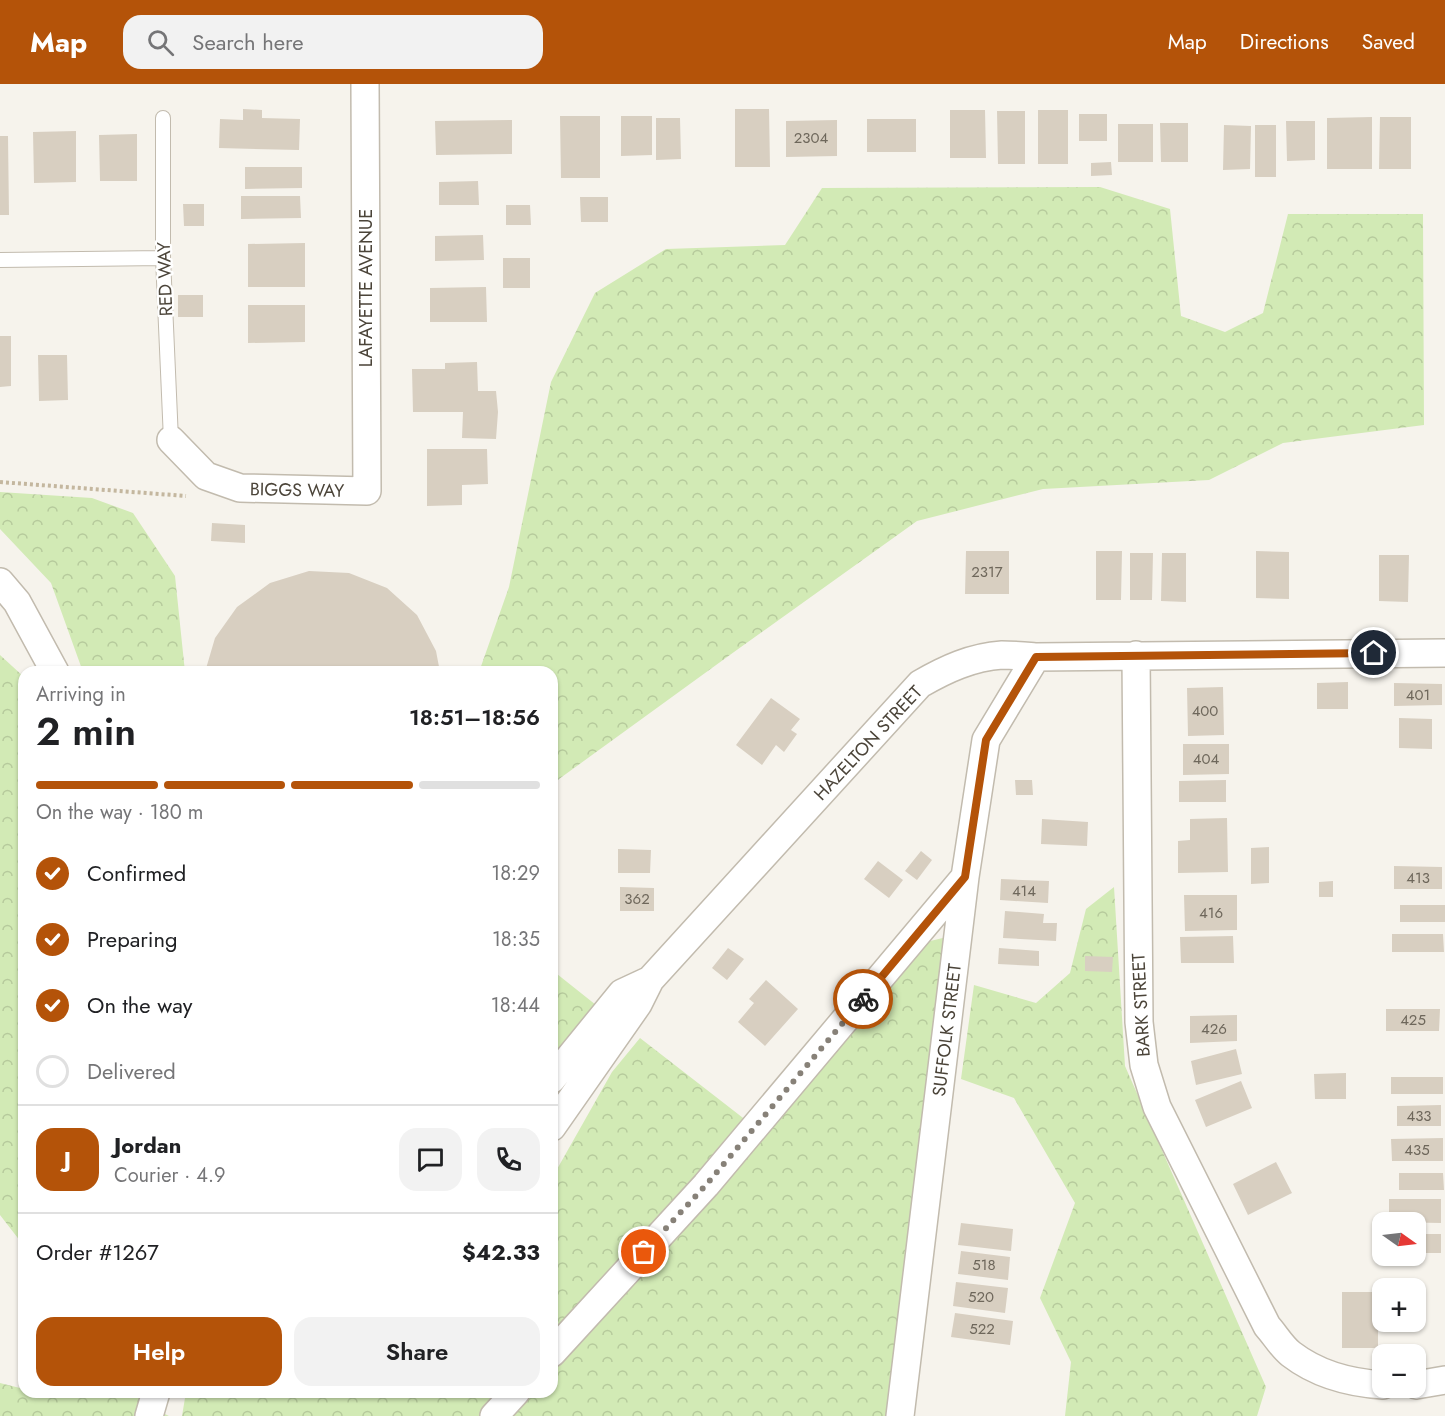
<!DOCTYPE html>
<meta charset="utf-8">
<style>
body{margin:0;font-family:Jost,sans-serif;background:#f2f2f2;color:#202124;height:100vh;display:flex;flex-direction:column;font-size:22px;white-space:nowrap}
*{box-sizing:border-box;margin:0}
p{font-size:20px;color:#757577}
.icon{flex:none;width:33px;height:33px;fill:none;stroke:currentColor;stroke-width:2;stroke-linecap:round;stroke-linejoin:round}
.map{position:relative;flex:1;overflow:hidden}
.details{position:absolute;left:18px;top:582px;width:540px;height:732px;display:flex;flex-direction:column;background:#fff;border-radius:18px;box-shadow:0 2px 4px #0004}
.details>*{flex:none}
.needle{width:39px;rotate:104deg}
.buttons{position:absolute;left:1372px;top:1128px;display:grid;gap:12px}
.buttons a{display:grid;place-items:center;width:54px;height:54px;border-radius:12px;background:#fff;box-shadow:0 2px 4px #0004;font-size:30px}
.pin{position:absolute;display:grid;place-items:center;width:51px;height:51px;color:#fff;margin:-26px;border:3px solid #fff;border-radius:50%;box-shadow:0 2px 6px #0007}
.courier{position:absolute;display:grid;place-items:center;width:60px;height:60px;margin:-30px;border:4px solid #b45309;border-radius:50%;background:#fff;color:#222;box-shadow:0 2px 8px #0007}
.headline em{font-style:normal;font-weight:600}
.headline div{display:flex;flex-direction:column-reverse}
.headline{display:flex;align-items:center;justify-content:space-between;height:102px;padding:0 18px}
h1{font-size:39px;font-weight:600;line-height:45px}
.bar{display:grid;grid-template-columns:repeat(4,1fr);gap:9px 6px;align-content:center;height:72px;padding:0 18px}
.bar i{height:8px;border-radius:4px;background:#e0e0e0}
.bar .active{background:#b45309}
.bar p{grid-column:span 4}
.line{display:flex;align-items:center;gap:15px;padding:0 18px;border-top:2px solid #e0e0e0}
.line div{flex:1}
.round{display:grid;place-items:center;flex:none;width:63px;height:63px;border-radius:18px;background:#f2f2f2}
ol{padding:0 18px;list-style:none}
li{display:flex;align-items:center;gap:18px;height:66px}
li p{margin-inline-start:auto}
li .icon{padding:6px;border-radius:50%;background:#b45309;color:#fff;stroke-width:4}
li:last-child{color:#757577}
li i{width:33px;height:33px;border:3px solid #e0e0e0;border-radius:50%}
.button{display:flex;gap:12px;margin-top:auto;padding:12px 18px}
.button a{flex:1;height:69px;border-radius:18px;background:#b45309;color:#fff;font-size:24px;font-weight:600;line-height:69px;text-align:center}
.button a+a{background:#f2f2f2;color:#202124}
header{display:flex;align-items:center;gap:36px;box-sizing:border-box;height:84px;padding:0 30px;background:#b45309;color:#fff}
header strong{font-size:28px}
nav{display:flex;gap:33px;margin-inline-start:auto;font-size:21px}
.search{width:420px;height:54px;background:#f2f2f2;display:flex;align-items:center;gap:15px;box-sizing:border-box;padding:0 21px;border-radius:18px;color:#757577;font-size:22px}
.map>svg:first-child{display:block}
</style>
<header>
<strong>Map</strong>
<div class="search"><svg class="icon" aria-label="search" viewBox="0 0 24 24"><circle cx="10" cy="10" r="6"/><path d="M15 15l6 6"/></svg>Search here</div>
<nav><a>Map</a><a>Directions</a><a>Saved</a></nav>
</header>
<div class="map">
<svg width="1445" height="1332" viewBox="0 0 1445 1332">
<defs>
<pattern id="forest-crowns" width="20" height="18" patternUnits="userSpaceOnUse" patternTransform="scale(1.5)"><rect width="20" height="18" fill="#d2eab5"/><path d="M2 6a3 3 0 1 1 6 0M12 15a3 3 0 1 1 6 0" fill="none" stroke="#b6ca9c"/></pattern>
</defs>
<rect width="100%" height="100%" fill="#f6f3ec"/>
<path fill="url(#forest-crowns)" d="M1100,103l70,22 11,107 44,16 38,-19 25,-99h135l1,211 -141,18 -74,37 -166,9 -126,32 -183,131 -175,127 -7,8v-115h-73l30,-85 42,-205 44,-89 71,-44 119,-4 37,-57z
M0,408l92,6 41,15 42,63 10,96h-102l-32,-89 -51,-54z
M0,571l24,22v569l-24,-31z
M1114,803l11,179 141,321 -9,29h-192l6,-54 -31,-64 35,-95 -61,-105 -53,-19 13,-94 62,18 34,-30 16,-64z
M951,852l-58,480h-711l4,-24h366v-214l60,-106 28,-34 116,90 92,-103 13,-1 25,-29 1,-13 35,-39z
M552,886l44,35 -44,54z
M0,1299l24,6v3h123l16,21 6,3h-169z"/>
<path fill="#d8cfc1" d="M243,25l19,1v8l38,1 -1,31 -80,-2 1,-29 23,1z
M735,25h34l1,58h-35z
M950,26h35l1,48h-36z
M1038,26h30v54h-30z
M997,27h28v53h-27z
M1079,30h28v27h-28z
M560,32h40v62h-39z
M621,32h31v39l-31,1z
M1372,33v52h-45v-51z
M1380,33h31v52h-32z
M656,34h24l1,41 -25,1z
M867,35h49v33h-49z
M512,36v34l-76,1 -1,-34z
M837,36v36l-51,1v-36z
M1286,37h29v39l-28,1z
M1160,39h28v39h-27z
M1118,40h35v38h-35z
M1224,41l27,1 -1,43 -27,1z
M1255,41h21v52h-21z
M76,47v51l-42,1 -1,-51z
M137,50v47h-37l-1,-46z
M0,52h8l1,79h-9z
M1111,78l1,13 -21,1v-13z
M245,83h57v21l-57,1z
M478,97l1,24h-40v-23z
M241,112h59l1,22 -60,1z
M580,113h28v25h-27z
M183,120h21v22h-20z
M506,121h24l1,20h-25z
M483,151l1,25 -49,1v-25z
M305,159v44h-57v-43z
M503,174h27v30h-27z
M486,203l1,35h-57v-34z
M178,211h25v22h-25z
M248,221h57v37l-57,1z
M0,252h11v50l-11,1z
M38,271h29l1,45 -29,1z
M477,278l1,29h18l2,21 -2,27 -34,-1 1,-26h-50l-1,-43h33v-6z
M427,365h60l1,35 -26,1v20l-35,1z
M212,439l33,2v18l-34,-2z
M966,467h43v43h-44z
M1096,467h26l-1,49h-25z
M1256,467l33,1v47l-33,-1z
M1130,469h23l-1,47h-22z
M1162,469h24v49l-25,-1z
M1379,471h30l-1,47 -29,-1z
M309,487l40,2 38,15 30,27 19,36 4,21h-235l10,-34 22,-31 33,-24z
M1348,598v27h-31v-26z
M1394,599l48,1v21l-48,1z
M1223,603l1,48 -36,1 -1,-48z
M771,614l29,21 -9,11 6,4 -13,18 -8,-7 -14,20 -26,-20z
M1399,634l33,1v30l-33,-1z
M1183,660h46v30l-46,1z
M1015,696h17l1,15h-17z
M1226,696v22h-47v-21z
M1227,734l1,54 -50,1v-32l12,-1v-21z
M1042,735l46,3 -1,24 -46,-2z
M1269,763v36l-18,1v-36z
M618,765l33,1 -1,23h-32z
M921,767l11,9 -15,20 -12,-9z
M878,777l25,19 -14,18 -25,-19z
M1394,782l48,1v22h-48z
M1001,795l48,2 -1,22 -48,-3z
M1333,797v16h-14v-15z
M620,803l34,1v23h-34z
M1184,811h53v35l-52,1z
M1400,821h45v17h-45z
M1005,827l39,3 -1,9h14l-1,18 -53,-3z
M1392,850h51l1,18h-52z
M1233,852l1,27h-53l-1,-26z
M728,864l16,11 -17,21 -15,-12z
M999,864l40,3v15l-41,-2z
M1085,872l28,1 -1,15 -27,-1z
M766,896l32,29 -33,37 -27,-24 16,-19 -5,-4z
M1386,925h54l-1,22h-53z
M1237,931v26l-47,2v-27z
M1236,965l6,25 -46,11 -5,-24z
M1346,989v26h-31l-1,-25z
M1391,993h52v17h-52z
M1241,997l11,27 -46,19 -11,-27z
M1441,1021v21h-44v-20z
M1443,1054v23h-51l-1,-22z
M1276,1078l16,31 -44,22 -15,-31z
M1399,1089h44l1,17h-45z
M1389,1115h52v24l-52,-1z
M961,1139l52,6 -2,22 -53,-6z
M1416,1150h25v19h-25z
M961,1167l49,6 -2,23 -50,-6z
M956,1198l52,6 -3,25 -52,-7z
M1342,1208h36v56h-36z
M955,1229l58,8 -3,24 -59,-8z"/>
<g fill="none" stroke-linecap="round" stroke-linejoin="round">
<defs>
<path id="lane" d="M163,34v140l8,182
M0,176l163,-2"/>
<path id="street" d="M171,356l35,36 34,12 127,3 -2,-407
M0,498l17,20 38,70
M1136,571l3,367 5,43 13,42 110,219c8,9 15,21 24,28 26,20 60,29 92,31
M552,995l70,-86 28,-13
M552,1043l86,-123 12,-24 270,-296c26,-15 52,-27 82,-29 11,0 22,1 34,2l409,-4
M552,1269l154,-168 259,-308
M1416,1301l29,-5
M149,1332l7,-24
M494,1332l22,-24
M900,1332l65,-539 21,-137 50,-83"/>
</defs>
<use href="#lane" stroke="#c2bbae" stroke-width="16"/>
<use href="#street" stroke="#c2bbae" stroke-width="30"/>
<path stroke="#c4b79f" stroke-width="4" stroke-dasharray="3 3" stroke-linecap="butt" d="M0,398l186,14"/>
<use href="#lane" stroke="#fff" stroke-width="14"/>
<use href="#street" stroke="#fff" stroke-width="27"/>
</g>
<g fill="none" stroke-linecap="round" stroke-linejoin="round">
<path stroke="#878178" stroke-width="6" stroke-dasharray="0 10.8" d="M644,1168l62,-67 157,-186"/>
<path stroke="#b45309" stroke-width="8" d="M863,915l102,-122 21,-137 50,-83 338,-4"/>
</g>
<g text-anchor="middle" stroke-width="4.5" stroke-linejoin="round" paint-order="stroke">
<g font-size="15" fill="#6e675b">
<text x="811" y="59">2304</text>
<text x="987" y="493">2317</text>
<text x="1418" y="616">401</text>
<text x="1205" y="632">400</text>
<text x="1206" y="680">404</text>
<text x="1418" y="799">413</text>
<text x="1024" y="812">414</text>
<text x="637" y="820">362</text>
<text x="1211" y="834">416</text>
<text x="1413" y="941">425</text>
<text x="1214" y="950">426</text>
<text x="1419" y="1037">433</text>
<text x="1417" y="1071">435</text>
<text x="984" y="1186">518</text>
<text x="981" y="1218">520</text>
<text x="982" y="1250">522</text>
</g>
<g font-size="18" fill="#4b4439" stroke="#fff">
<text transform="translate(165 195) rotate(-92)" y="6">RED WAY</text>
<text transform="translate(366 204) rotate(-90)" y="6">LAFAYETTE AVENUE</text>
<text transform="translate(297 406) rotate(1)" y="6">BIGGS WAY</text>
<text transform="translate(868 659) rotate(-47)" y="6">HAZELTON STREET</text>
<text transform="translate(1141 921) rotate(-93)" y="6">BARK STREET</text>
<text transform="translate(947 946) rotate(-83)" y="6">SUFFOLK STREET</text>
</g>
</g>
</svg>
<div class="buttons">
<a><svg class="needle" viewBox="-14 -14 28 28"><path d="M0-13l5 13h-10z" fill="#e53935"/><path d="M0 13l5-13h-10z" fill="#757577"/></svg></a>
<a>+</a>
<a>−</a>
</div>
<div class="pin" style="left:644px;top:1168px;background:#ea580c"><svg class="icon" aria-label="bag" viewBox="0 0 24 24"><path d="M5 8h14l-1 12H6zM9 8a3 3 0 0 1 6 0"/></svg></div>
<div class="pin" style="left:1374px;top:569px;background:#1f2937"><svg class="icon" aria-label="home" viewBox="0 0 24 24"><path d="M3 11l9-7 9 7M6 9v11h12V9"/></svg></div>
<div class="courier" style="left:863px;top:915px"><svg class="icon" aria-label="bike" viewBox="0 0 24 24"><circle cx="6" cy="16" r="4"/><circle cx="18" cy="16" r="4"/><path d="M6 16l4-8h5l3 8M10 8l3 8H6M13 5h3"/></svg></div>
<section class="details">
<div class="headline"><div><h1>2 min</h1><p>Arriving in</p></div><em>18:51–18:56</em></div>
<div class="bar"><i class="active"></i><i class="active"></i><i class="active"></i><i></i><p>On the way · 180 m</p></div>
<ol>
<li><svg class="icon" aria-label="check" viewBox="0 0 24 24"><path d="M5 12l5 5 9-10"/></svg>Confirmed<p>18:29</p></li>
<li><svg class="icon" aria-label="check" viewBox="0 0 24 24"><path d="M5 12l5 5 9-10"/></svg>Preparing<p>18:35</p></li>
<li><svg class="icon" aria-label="check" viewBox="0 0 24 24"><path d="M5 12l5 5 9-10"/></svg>On the way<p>18:44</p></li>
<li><i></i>Delivered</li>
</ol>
<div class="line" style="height:108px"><b class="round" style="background:#b45309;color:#fff">J</b><div><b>Jordan</b><p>Courier · 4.9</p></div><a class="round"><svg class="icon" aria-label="chat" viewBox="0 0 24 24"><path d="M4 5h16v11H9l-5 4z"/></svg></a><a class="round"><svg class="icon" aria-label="phone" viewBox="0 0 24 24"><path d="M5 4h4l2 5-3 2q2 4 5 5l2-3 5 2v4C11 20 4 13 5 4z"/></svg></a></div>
<div class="line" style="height:78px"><div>Order #1267</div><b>$42.33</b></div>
<div class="button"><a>Help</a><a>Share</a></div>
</section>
</div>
